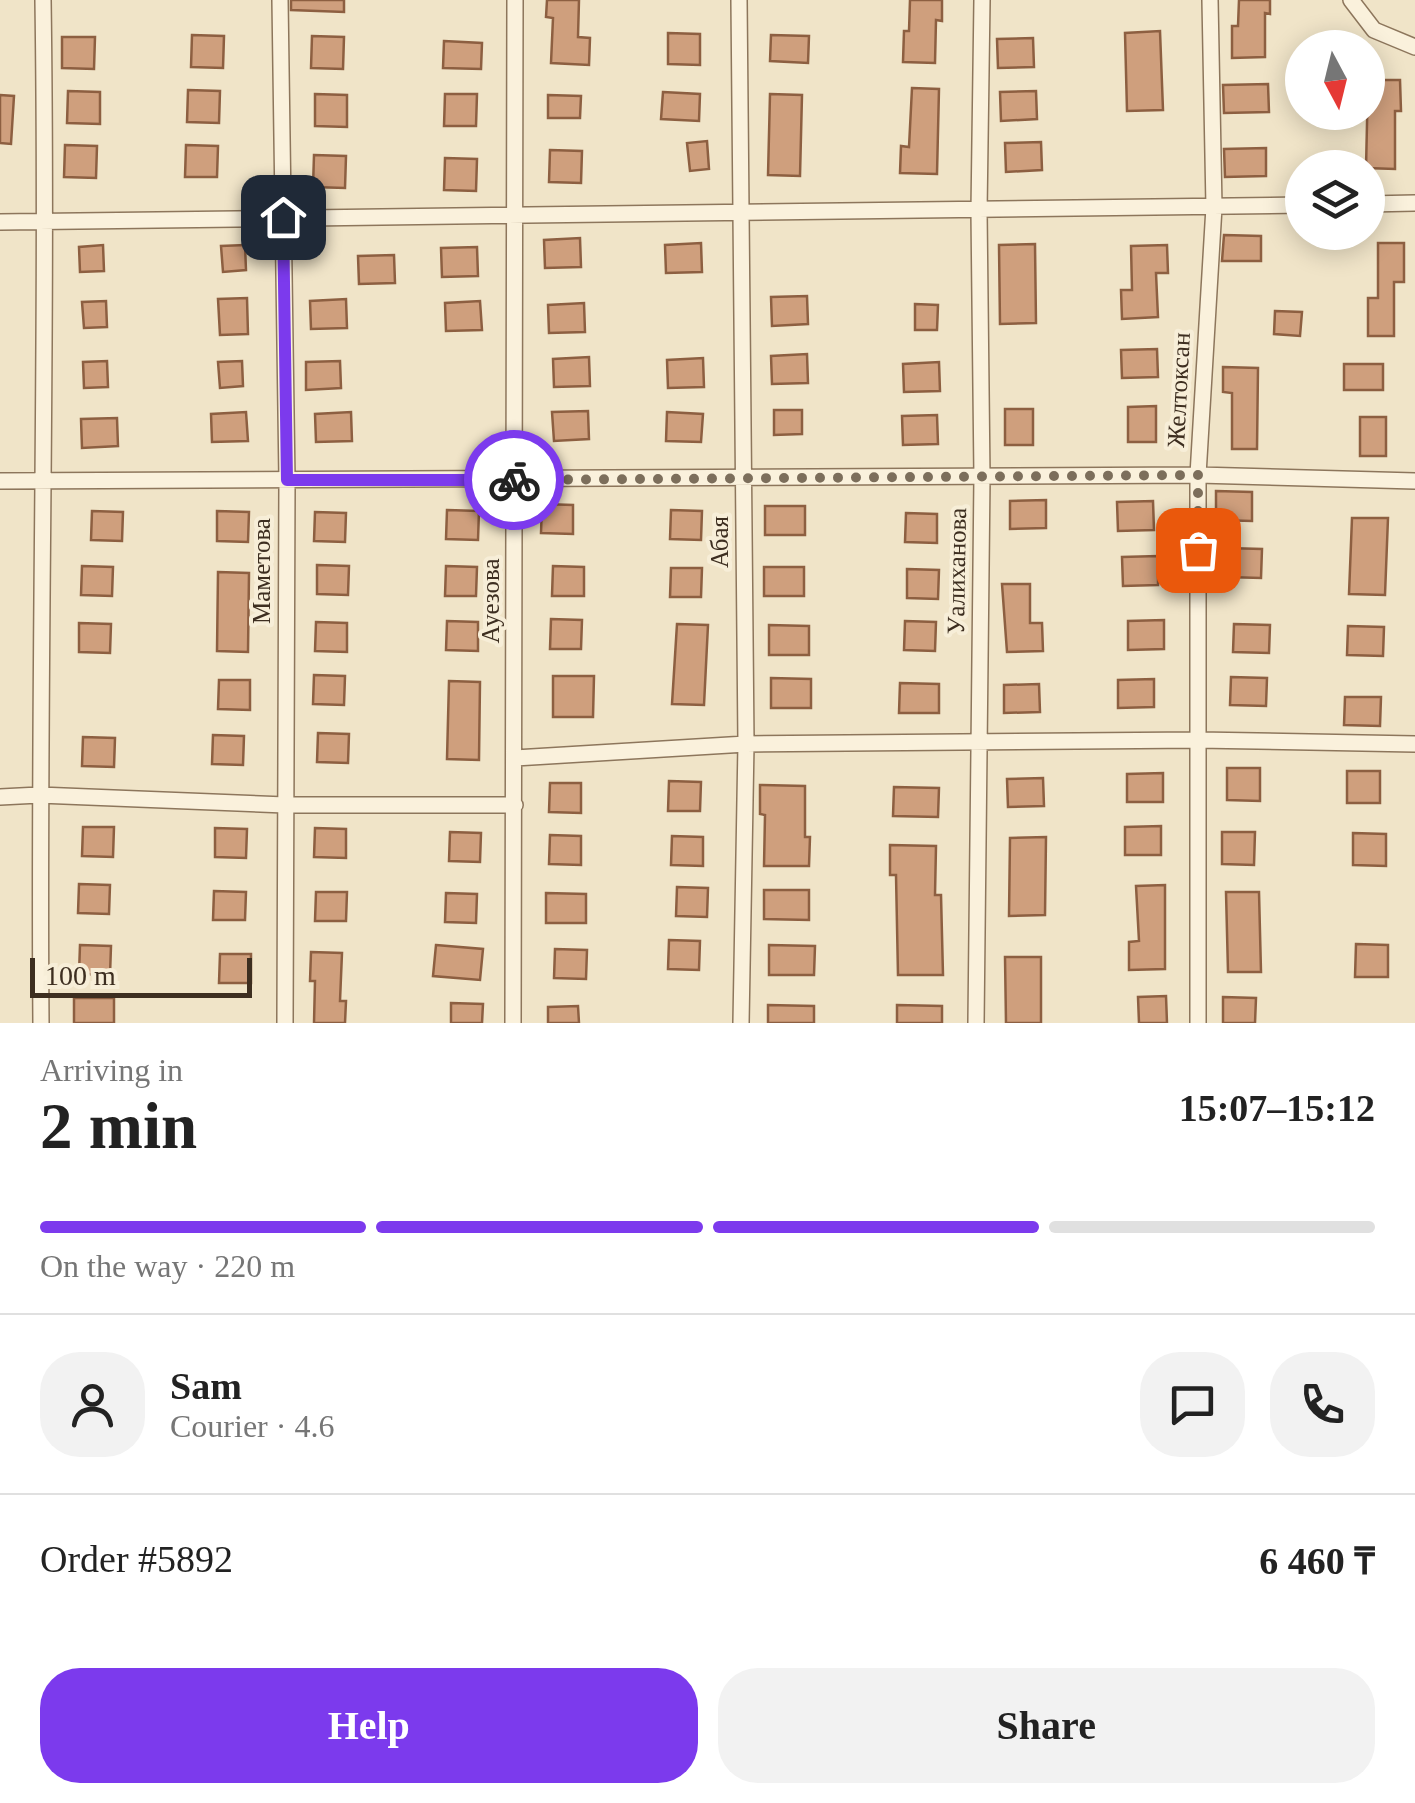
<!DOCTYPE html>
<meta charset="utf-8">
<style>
body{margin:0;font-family:Georgia,serif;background:#f2f2f2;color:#222;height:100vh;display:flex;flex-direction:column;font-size:38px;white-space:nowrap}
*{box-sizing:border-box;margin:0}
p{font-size:32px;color:#767676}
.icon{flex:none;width:55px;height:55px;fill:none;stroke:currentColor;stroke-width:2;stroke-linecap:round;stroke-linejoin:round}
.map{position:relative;height:1023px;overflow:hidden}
.panel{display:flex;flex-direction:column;background:#fff;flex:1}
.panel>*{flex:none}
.needle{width:65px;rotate:173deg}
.fabs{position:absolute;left:1285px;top:30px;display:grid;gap:20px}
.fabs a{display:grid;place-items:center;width:100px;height:100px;border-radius:50%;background:#fff;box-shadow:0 5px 25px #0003;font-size:50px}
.scale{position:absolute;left:30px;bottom:25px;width:222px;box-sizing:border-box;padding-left:10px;border:5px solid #3d2e20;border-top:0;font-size:28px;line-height:35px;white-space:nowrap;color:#3d2e20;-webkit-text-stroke:8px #f7eed8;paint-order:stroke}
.pin{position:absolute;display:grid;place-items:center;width:85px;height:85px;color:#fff;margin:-42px;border-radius:20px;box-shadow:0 5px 15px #0006}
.courier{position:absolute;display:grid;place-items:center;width:100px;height:100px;margin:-50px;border:8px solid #7c3aed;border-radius:50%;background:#fff;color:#222;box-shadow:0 2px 12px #0007}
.headline em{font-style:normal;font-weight:600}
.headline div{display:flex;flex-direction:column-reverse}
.headline{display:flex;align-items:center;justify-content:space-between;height:170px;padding:0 40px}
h1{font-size:65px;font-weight:600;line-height:75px}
.bar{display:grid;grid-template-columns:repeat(4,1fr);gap:15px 10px;align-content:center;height:120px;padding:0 40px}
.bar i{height:12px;border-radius:8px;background:#e0e0e0}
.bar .active{background:#7c3aed}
.bar p{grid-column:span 4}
.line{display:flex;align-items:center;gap:25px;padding:0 40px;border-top:2px solid #e0e0e0}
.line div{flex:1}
.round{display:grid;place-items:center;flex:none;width:105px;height:105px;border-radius:40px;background:#f2f2f2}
.button{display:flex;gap:20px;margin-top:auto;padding:20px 40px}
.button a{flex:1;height:115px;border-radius:40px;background:#7c3aed;color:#fff;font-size:40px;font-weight:600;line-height:115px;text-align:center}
.button a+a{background:#f2f2f2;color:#222}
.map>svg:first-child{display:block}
</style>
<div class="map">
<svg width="1415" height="1023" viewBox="0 0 1415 1023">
<rect width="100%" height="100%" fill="#f0e4c8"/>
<path fill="#cf9f7d" stroke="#8d5f41" stroke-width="2.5" d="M291,0h53v12l-53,-2z
M547,0h32l-1,37 12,1 -1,27 -38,-2 2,-45 -7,-1z
M910,0h32v21l-6,-1 -1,43 -32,-1 1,-31h5z
M1239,0h31v14l-5,-1v44l-33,1v-32h6z
M1160,31l3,79 -36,1 -2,-78z
M668,33l32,1v31l-32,-1z
M192,35l32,1 -1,32 -32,-1z
M771,35l38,1 -1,27 -38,-2z
M312,36l32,1 -1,32 -32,-1z
M62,37h33l-1,32 -32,-1z
M1033,38l1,29 -36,1 -1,-29z
M444,41l38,2 -1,26 -38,-1z
M1368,80h32l1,31h-6v58l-29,-1z
M1268,84l1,28 -45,1 -1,-28z
M912,88l27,1 -2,85 -37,-1 1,-27 8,1z
M188,90l32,1 -1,32 -32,-1z
M68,91l32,1v32l-33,-1z
M1036,91l1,28 -36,2 -1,-29z
M663,92l37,2 -1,27 -38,-2z
M315,94l32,1v32l-32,-1z
M445,94h32l-1,32h-32z
M770,94l32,1 -2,81 -32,-1z
M0,95l14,1 -3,48 -11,-1z
M548,95l33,1 -1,22h-32z
M707,141l2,28 -19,2 -3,-28z
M1041,142l1,28 -36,2 -1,-29z
M65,145l32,1 -1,32 -32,-1z
M186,145l32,1 -1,31h-32z
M1266,148v28l-41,1 -1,-28z
M550,150l32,1 -1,32 -32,-1z
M314,155l32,1 -1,32 -32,-1z
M445,158l32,1 -1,32 -32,-1z
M1224,235l37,1v25h-39z
M580,238l1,29 -36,1 -1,-28z
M701,243l1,29 -36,1 -1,-28z
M1378,243h26v39h-10v54h-26v-38h10z
M1035,244l1,79 -36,1 -1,-79z
M103,245l1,26 -24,1 -1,-25z
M245,245l1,25 -23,2 -2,-26z
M1167,245l1,28h-12l2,44 -36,2 -1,-29h11l-1,-44z
M477,247l1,29 -36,1 -1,-29z
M394,255l1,28 -36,1 -1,-28z
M807,296l1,28 -36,2 -1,-29z
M247,298l1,36 -28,1 -2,-36z
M346,299l1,29 -36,1 -1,-28z
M106,301l1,26 -23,1 -2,-26z
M480,301l2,29 -36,1 -1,-28z
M584,303l1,29 -36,1 -1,-28z
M915,304l23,1 -1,25h-22z
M1275,311l27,1 -2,24 -26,-2z
M1157,349l1,28 -36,1 -1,-28z
M807,354l1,29 -36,1 -1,-28z
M589,357l1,29 -36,1 -1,-28z
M703,358l1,29 -36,1 -1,-28z
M107,361l1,26 -24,1 -1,-26z
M242,361l1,25 -23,2 -2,-26z
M340,361l1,27 -35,2v-28z
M939,362l1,29 -36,1 -1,-28z
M1344,364h39v26h-39z
M1223,367l35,1 -1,81h-25v-56l-9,-1z
M1156,406v36h-28v-35z
M1005,409h28v36h-28z
M774,410h28v24l-28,1z
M588,411l1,28 -35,2 -2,-29z
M246,412l2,29 -36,1 -1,-28z
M351,412l1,29 -36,1 -1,-28z
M667,412l36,2 -2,28 -35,-1z
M937,415l1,29 -35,1 -1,-29z
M1360,417h26v39h-26z
M117,418l1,28 -36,2 -1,-29z
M1216,491l36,1v29l-36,-1z
M1046,500v28l-36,1v-28z
M1153,501l1,29 -36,1 -1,-29z
M542,504l31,1v29l-32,-1z
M765,506h40v29h-40z
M447,510l32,1 -1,29 -32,-1z
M671,510l31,1 -1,29 -31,-1z
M92,511l31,1 -1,29 -31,-1z
M217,511l32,1 -1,30 -31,-1z
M315,512l31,1 -1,29 -31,-1z
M906,513l31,1v29l-32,-1z
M1352,518h36l-3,77 -36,-1z
M1226,548l36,1 -1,29 -35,-1z
M1158,556v29l-35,1 -1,-29z
M317,565l32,1 -1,29 -31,-1z
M82,566l31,1 -1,29 -31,-1z
M446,566l31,1 -1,29h-31z
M553,566l31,1v29h-32z
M764,567h40v29h-40z
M671,568h31l-1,29h-31z
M907,569l32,1 -1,29 -31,-1z
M218,572l31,1 -1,79 -31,-1z
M1002,584h28v39h12l1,28 -36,1z
M551,619l31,1 -1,29h-31z
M1164,620v29l-36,1v-29z
M447,621l31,1v29l-32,-1z
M905,621l31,1 -1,29 -31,-1z
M316,622l31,1v29l-32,-1z
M79,623l32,1 -1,29 -31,-1z
M677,624l31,1 -4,80 -32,-1z
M1234,624l36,1 -1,28 -36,-1z
M769,625l40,1v29h-40z
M1348,626l36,1 -1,29 -36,-1z
M314,675l31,1 -1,29 -31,-1z
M553,676h41l-1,41h-40z
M1231,677l36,1 -1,28 -36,-1z
M771,678l40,1v29h-40z
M1154,679v28l-36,1v-28z
M219,680h31v30l-32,-1z
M449,681l31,1 -1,78 -32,-1z
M900,683l39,1v29h-40z
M1039,684l1,28 -36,1v-28z
M1345,697h36l-1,29 -36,-1z
M318,733l31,1 -1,29 -31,-1z
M213,735l31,1 -1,29 -31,-1z
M83,737l32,1 -1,29 -32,-1z
M1227,768h33v33l-33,-1z
M1347,771h33v32h-33z
M1163,773v29h-36v-28z
M1043,778l1,28 -36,1 -1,-28z
M669,781l32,1 -1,29h-32z
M550,783h31v30l-32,-1z
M760,785l45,1v51h5l-1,29h-45l1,-51 -5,-1z
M894,787l45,1 -1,29 -45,-1z
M1161,826v29h-36v-28z
M83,827h31l-1,30 -31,-1z
M215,828l32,1 -1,29 -31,-1z
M315,828l31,1v29l-32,-1z
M450,832l31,1 -1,29 -31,-1z
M1222,832h33l-1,33 -32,-1z
M1353,833l33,1v32l-33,-1z
M550,835l31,1v29l-32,-1z
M672,836l31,1v29l-32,-1z
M1046,837l-1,78 -36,1 1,-78z
M890,845l46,1 -1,49h6l2,80h-45l-2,-100h-6z
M79,884l31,1 -1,29 -31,-1z
M1165,885v84l-36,1v-28l10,-1 -3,-55z
M677,887l31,1 -1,29 -31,-1z
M764,890h45v30l-45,-1z
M214,891l32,1 -1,28h-32z
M316,892h31l-1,29h-31z
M1226,892h33l2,80h-33z
M446,893l31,1 -1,29 -31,-1z
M546,893l40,1v29h-40z
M669,940l31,1 -1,29 -31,-1z
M1356,944l32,1v32h-33z
M80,945l31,1 -1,29 -31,-1z
M436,945l47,4 -3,31 -47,-4z
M769,945l46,1 -1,29h-45z
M555,949l32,1 -1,29 -32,-1z
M311,952l31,1 -2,48h6l-1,22h-31l1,-42h-5z
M220,954h31v29h-32z
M1005,957h36v66h-35z
M1166,996l1,27h-28l-1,-26z
M1223,997l33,1 -1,25h-32z
M74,998h40v25h-40z
M451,1003l32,1 -1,19h-31z
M768,1005l46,1v17h-46z
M897,1005l45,1v17h-45z
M578,1006l1,17h-31v-16z"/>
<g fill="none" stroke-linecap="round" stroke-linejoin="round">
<defs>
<path id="street" d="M280,0l7,480 -2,543
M739,0l7,744 -5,279
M1351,0l23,30 41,17
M1368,204l47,-1
M0,222l1302,-17
M0,481l1198,-6 217,6
M515,758l231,-14 452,-4 217,4
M0,797l39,-2 246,10h230
M41,1023c-3,-341 7,-682 2,-1023
M513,1023l2,-1023
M976,1023l6,-546 -3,-266 3,-211
M1198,1023v-548l16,-268 -4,-207"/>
</defs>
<use href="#street" stroke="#8d765c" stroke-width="18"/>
<use href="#street" stroke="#faf1dc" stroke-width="15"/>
</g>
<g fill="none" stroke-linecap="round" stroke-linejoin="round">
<path stroke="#7c6e5b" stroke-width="10" stroke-dasharray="0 18" d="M514,480l684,-5v75"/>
<path stroke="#7c3aed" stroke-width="12" d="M283,217l4,263h227"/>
</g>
<g text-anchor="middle" stroke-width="8" stroke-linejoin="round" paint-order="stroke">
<g font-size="25" fill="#3d2e20" stroke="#f7eed8">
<text transform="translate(1178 390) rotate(-87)" y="9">Желтоксан</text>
<text transform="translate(719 542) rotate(-90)" y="9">Абая</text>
<text transform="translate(261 571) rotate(-90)" y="9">Маметова</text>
<text transform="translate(956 571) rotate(-89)" y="9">Уалиханова</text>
<text transform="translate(490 601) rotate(-90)" y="9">Ауезова</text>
</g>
</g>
</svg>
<div class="fabs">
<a><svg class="needle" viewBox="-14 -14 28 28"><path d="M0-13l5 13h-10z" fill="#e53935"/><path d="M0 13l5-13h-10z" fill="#767676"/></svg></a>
<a><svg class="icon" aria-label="layers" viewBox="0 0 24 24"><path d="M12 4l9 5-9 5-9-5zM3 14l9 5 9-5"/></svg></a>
</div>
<div class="scale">100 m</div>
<div class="pin" style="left:1198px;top:550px;background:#ea580c"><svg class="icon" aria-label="bag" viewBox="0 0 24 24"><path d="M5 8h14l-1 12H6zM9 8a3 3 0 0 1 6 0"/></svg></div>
<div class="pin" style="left:283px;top:217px;background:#1f2937"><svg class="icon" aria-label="home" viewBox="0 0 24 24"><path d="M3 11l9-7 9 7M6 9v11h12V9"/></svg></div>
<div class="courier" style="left:514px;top:480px"><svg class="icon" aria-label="bike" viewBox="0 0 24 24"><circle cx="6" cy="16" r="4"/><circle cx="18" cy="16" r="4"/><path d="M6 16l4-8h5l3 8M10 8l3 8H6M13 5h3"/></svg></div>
</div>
<section class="panel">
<div class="headline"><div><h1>2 min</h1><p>Arriving in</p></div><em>15:07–15:12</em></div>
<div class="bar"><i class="active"></i><i class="active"></i><i class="active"></i><i></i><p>On the way · 220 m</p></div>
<div class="line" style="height:180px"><a class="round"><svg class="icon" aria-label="person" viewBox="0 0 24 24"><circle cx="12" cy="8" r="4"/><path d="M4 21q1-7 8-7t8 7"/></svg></a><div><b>Sam</b><p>Courier · 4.6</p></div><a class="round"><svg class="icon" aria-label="chat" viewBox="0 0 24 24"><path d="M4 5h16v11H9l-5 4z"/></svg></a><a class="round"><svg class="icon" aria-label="phone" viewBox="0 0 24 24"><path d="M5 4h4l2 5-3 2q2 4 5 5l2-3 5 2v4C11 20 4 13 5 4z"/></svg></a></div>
<div class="line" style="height:130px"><div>Order #5892</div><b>6 460 ₸</b></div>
<div class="button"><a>Help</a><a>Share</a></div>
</section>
